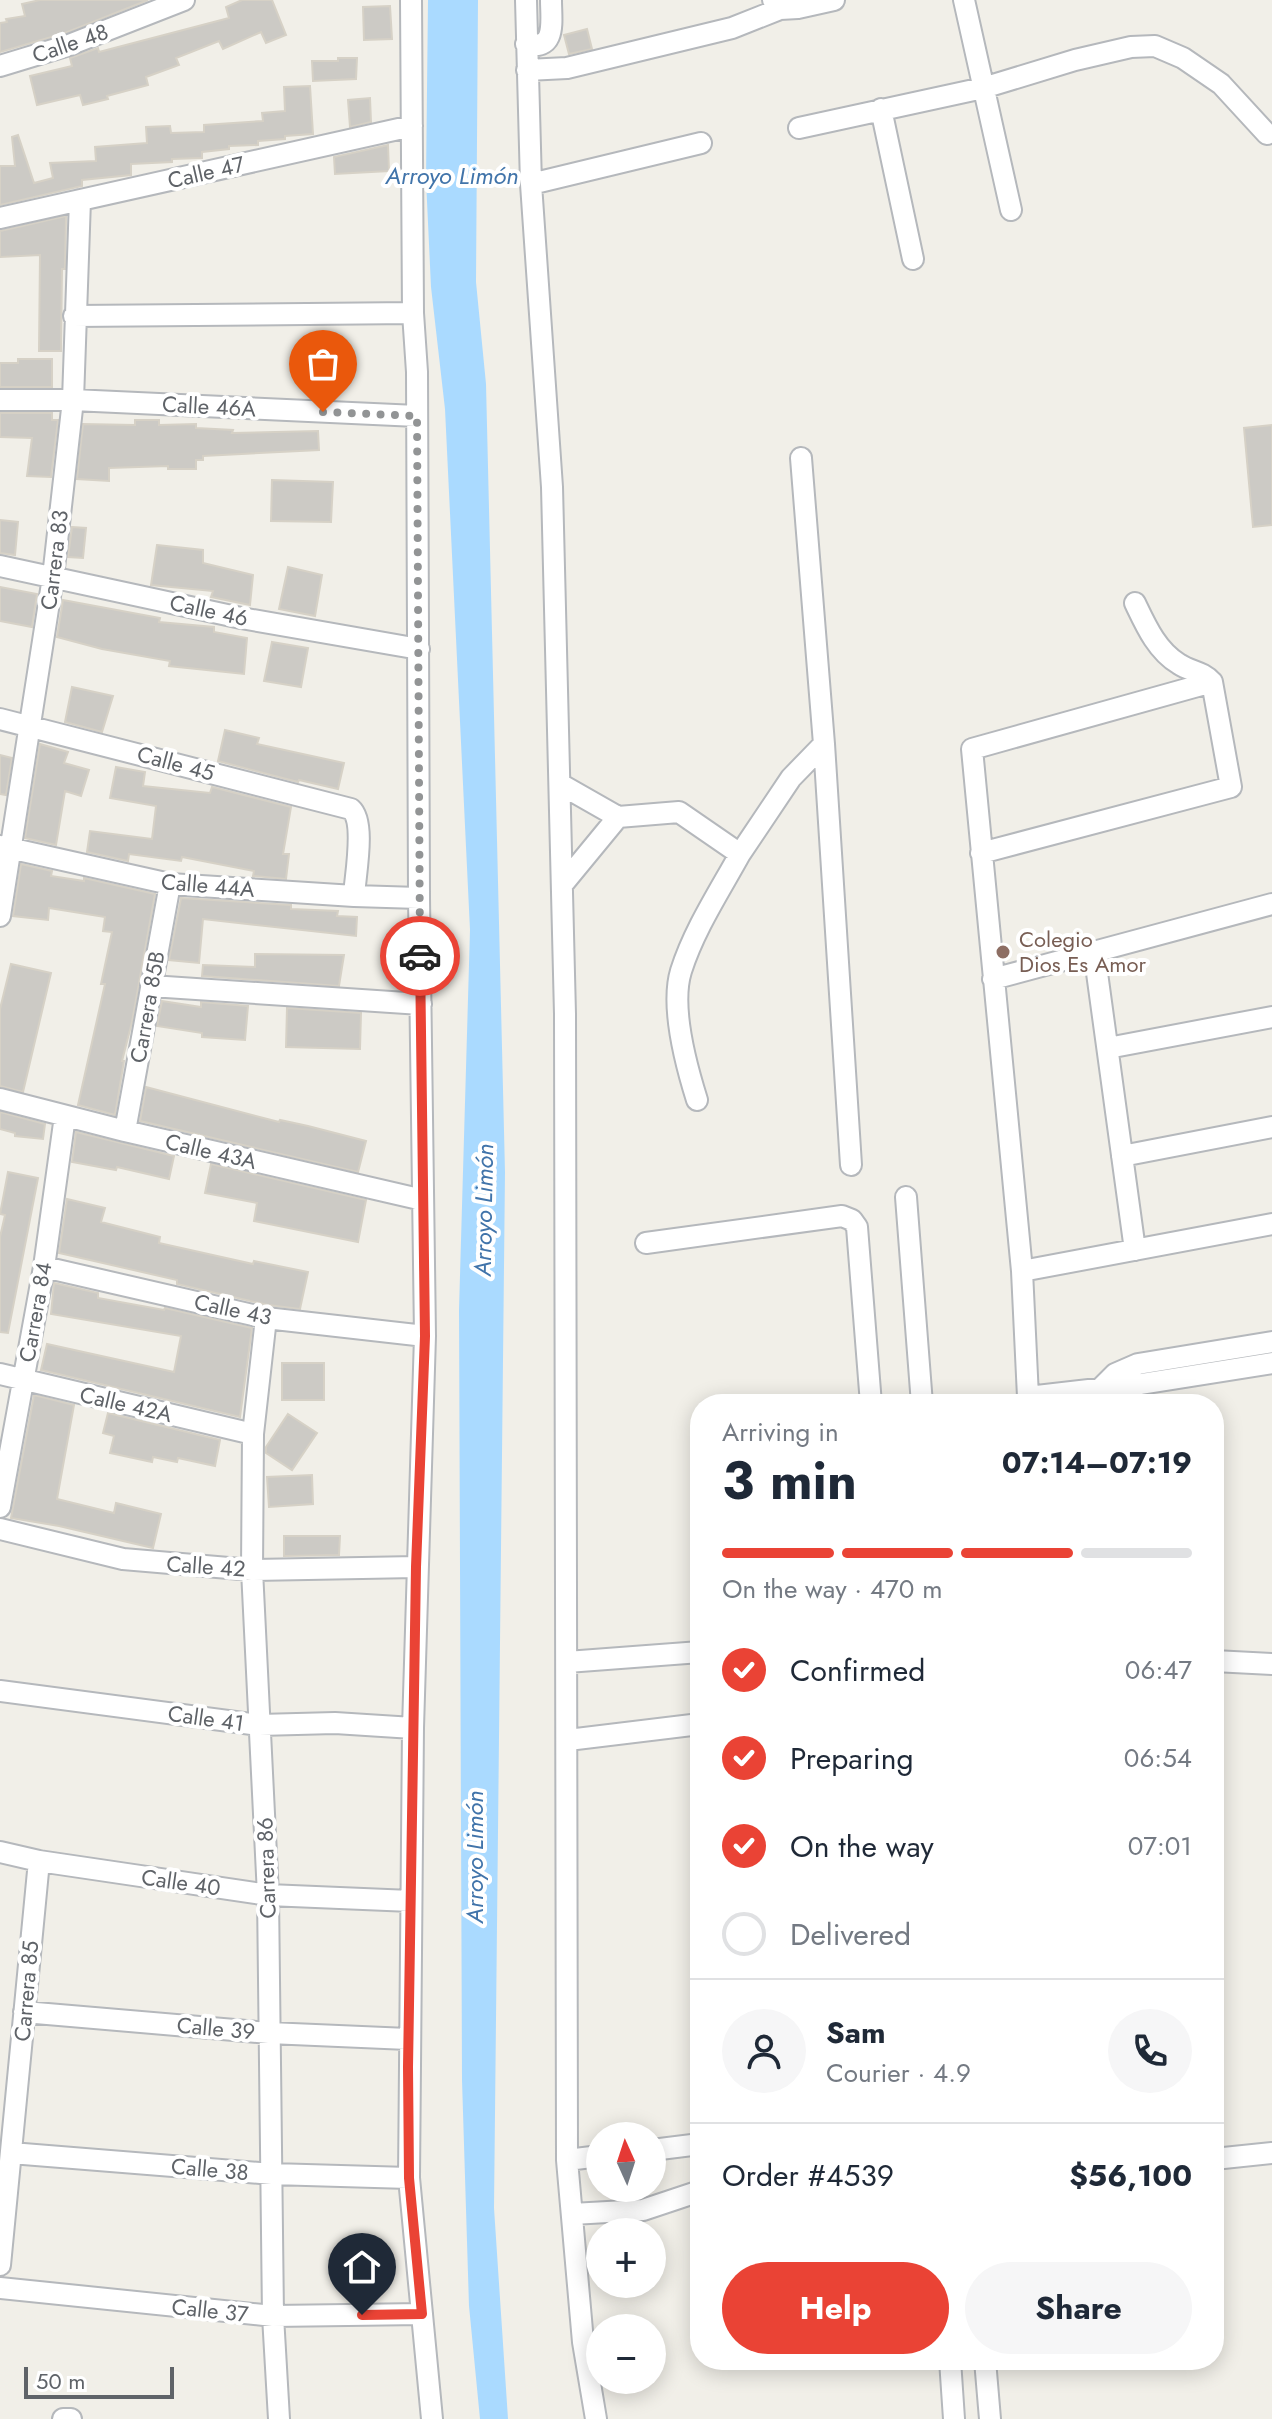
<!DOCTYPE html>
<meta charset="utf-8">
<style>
body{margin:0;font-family:Jost,sans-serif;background:#f6f6f7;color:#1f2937;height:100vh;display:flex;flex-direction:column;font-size:30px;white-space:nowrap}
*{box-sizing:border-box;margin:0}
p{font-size:26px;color:#747a83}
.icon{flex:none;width:44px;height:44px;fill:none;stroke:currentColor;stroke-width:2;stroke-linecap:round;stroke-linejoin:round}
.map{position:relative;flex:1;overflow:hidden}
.details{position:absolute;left:690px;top:1394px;width:534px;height:976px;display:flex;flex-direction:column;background:#fff;border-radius:32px;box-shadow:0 4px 20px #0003}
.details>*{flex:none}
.needle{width:52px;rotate:357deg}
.buttons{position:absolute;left:586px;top:2122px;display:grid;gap:16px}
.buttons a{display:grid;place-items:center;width:80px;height:80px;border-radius:50%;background:#fff;box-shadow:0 4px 20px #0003;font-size:40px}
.scale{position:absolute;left:24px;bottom:20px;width:150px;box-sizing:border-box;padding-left:8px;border:4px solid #5f6368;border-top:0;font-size:22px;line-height:28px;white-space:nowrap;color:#5f6368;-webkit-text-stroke:6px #fff;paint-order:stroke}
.pin{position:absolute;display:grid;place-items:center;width:68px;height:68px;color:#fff;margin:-82px -34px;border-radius:50% 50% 50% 0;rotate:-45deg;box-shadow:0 0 8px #0007}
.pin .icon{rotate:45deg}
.courier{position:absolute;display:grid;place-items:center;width:80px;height:80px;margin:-40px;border:6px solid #ea4335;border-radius:50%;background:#fff;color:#222;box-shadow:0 2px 10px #0007}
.summary em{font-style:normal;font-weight:700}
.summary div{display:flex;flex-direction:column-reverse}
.summary{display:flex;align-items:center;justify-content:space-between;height:136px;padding:0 32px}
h1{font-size:52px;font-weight:700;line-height:60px}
.bar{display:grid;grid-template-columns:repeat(4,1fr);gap:12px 8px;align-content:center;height:96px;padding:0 32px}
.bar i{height:10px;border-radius:6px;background:#e0e1e3}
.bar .on{background:#ea4335}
.bar p{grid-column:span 4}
.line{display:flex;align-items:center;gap:20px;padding:0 32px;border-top:2px solid #e0e1e3}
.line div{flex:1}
.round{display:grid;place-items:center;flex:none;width:84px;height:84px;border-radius:42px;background:#f6f6f7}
ol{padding:0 32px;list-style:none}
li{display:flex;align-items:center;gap:24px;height:88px}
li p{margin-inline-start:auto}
li .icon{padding:8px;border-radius:50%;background:#ea4335;color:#fff;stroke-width:4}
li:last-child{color:#747a83}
li i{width:44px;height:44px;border:4px solid #e0e1e3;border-radius:50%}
.primary-button{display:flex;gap:16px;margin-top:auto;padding:16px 32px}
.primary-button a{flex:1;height:92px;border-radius:48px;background:#ea4335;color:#fff;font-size:32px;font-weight:700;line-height:92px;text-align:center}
.primary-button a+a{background:#f6f6f7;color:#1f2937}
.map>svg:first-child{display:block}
</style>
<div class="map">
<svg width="1272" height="2419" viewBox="0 0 1272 2419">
<rect width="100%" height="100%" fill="#f1efe8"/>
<path fill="#aadaff" d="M428,0h50l-2,282 10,102 19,788 -11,1036 14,211h-28l-11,-113 -7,-226 -3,-770 11,-380 -25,-521 -14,-122 -5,-107z"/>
<path fill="#cccac5" stroke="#d6d1c6" stroke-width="2" d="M40,0h108l-83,33 -65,19v-29l7,-1 -1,-3 19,-3 -3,-12z
M242,0h30l14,35 -20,8 -5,-11 -38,17 -4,-8 -43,17 3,7 -33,12 2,8 -41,11 1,3 -25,6 -3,-10 -43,10 -7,-29 42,-10 -2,-8 28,-10 1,4 130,-34 -3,-11z
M390,6l2,33 -28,1 -1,-33z
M587,29l5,20 -23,5 -5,-19z
M338,58h19l-1,21 -43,2 -1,-20h26z
M310,86l3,48 -28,2v3l-27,2v4l-29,1v3l-27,3v6l-30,1v3l-41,2v11l-49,5v6l-82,19v-39h15l-3,-29 6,-2 16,48 19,-5 -3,-15 46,-2 -1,-14 52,-4 -1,-16 24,-1 1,7 33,-1v-7l59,-4 -1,-8 23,-2 -1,-24z
M370,98l1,24 -21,5 -2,-27z
M388,145l1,26 -54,3 -1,-17z
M66,216l-1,53h-3l-1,82h-22l1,-96 -40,2v-26z
M18,359h34v28h-52v-24h18z
M0,413h52v7h6l-7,57 -24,-1 5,-38 -32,-1z
M135,420h24v5l37,-1v4l37,2 -1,3 86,-2 1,19 -116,6v4h-7v9h-28v-3l-59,2v13l-32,-2 6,-55 52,1z
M1272,425v100l-19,2 -9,-99z
M272,480l61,2 -2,40 -60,-1z
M0,520l18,2 -3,33 -15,-2z
M72,527l14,1 -3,30 -15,-1z
M157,545l46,5v13l50,12 -3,30 -39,-8 2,-6 -62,-6z
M288,567l34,8 -7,41 -36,-7z
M0,587l37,7 -5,33 -32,-6z
M63,600l97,18 -1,4 55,5v5l33,6 -3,36 -75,-8 1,-5 -68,-12 -45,-12z
M272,642l36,6 -7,39 -37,-6z
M72,687l41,9 -11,36 -37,-10z
M225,730l34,8 -2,6 87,19 -6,26 -39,-9 -1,2 -80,-21z
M40,744l28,8 -4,11 25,7 -8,26 -16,-5 -9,54 -31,-7z
M0,755l12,3 -6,37 -6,-1z
M116,767l29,5 -2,14 67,7 2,-6 79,20 -8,47h6l-3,25 -33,-3 1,-5 -72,-14 -1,4 -52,-7 -1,7 -41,-9 3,-21 62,8 4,-33 -46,-8z
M21,864l31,7 -1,5 33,5v-3l71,16 -23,128 -10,39h2l-9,54 -37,-10 27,-121h-4l11,-52 -9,-1 2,-14 -56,-9 -1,12 -35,-4z
M181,898l110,7v4l47,2 -1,5 20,1 -1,19 -153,-17 -4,44 -30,-3z
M255,954l89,1 -5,31 -137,-10 1,-11 52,2z
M11,964l40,9 -28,119 -23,-6v-77z
M162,1001l39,6v-5l47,4 -3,34 -43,-3v-4l-45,-7z
M287,1008l74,5 -1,36 -74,-2z
M146,1087l133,35 1,-2 28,6 58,15 -8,31 -218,-51z
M0,1112l45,12 -2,15 -28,-3v-3l-15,-4z
M76,1132l98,24 -5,23 -52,-12 -1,3 -44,-8z
M211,1164l155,36 -8,42 -104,-21 3,-18 -52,-10z
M8,1172l30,6 -30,155 -8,-1v-95l5,-22 -5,-1z
M67,1199l38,9 -4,14 59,15 -1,6 94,21 1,-3 54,11 -8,37 -32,-4 -91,-21v-4l-118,-27z
M54,1283l44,10v5l66,12 1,-2 87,20 -12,89 -199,-47 6,-26 127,28 7,-36 -130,-22z
M282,1363h42v37h-42z
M34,1395l40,10 -17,94 57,14 2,-10 45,11 -8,34 -94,-22 -48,-8z
M108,1413l112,27 -5,26 -37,-8 -1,4 -24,-5 -1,5 -42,-9 4,-17 -11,-3z
M288,1414l29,19 -25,37 -26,-17v-6z
M312,1475l1,29 -44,3 -2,-30z
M284,1536h56l-1,19 -55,1z"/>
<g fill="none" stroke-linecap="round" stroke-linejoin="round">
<defs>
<path id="minor" d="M411,0l2,313 4,59 2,526 6,438 -12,392 -4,450 23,241
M526,0l5,184 21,303 13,527 2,1146 16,182 13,77
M773,0l7,9 18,-1 36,-8
M964,0l47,210
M526,44c31,7 25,-22 25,-44
M0,66l69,-21 115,-45
M527,70l40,-2 165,-40 48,-19
M881,109l32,150
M799,128l184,-40 92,-28 56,-13 24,-1 28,12 38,26 46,50
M531,184l170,-41
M0,218l412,-92
M74,316l339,-3
M0,400h73l344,16
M801,458l23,286 27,421
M0,566l241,52 178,31
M1212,682l-240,67 50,522 6,126 113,-13 131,-21
M0,719l351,90c15,13 4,67 3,87
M560,784l58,33
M0,846l170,38 184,12 65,2
M981,853l250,-66 -19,-105c-10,-11 -21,-10 -33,-18 -22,-13 -33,-38 -44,-61
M562,885l56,-68 61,-5 61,42 51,-76 33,-34
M0,916l53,-339 20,-177 7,-200
M1094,951l41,299
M993,979l279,-75
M151,986l270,18
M1108,1048l164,-31
M0,1099l125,32 298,69
M697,1100c-11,-35 -27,-93 -16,-129 13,-41 38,-79 59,-117
M125,1131l45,-247
M1122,1156l150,-29
M906,1197l16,207
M646,1243l196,-27 10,4 5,7 14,177
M44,1267l222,51 159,18
M1022,1271l250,-47
M266,1318l-13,116 -1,136 16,325 5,421 6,103
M0,1374l253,60
M1101,1388l14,-14 23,-10 134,-22
M0,1507l44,-240 21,-151
M0,1529l123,30 129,11 164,-3
M1214,1661l58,3
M567,1662l133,-10
M0,1691l259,34 76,-2 78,5
M568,1740l132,-16
M0,1852l39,9 229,34 143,6
M24,2012l245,21 139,6
M652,2150l48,-6
M11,2153l261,21 137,4
M1214,2159l58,-6
M567,2160l33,-4
M572,2214l71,-4 57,-19
M0,2265l39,-404
M0,2288l273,28 149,-2
M950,2360l4,59
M985,2360l5,59
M63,2419h8"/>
</defs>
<use href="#minor" stroke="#b5b8bc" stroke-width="24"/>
<use href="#minor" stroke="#fff" stroke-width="20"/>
</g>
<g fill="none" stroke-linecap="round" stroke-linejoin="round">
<path stroke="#929495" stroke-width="8" stroke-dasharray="0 14.4" d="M323,412l94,4 3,540"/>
<path stroke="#ea4335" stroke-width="10" d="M362,2315l60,-1 -13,-136 -1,-111 8,-500 9,-231 -5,-380"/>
</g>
<circle fill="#8d6e63" stroke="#fff" stroke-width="3" cx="1003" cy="952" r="8"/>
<g text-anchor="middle" stroke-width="8" stroke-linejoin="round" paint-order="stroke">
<g font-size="22" fill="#5f6368" stroke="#fff">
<text transform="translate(70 43) rotate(-19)" y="8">Calle 48</text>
<text transform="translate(206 172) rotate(-13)" y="8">Calle 47</text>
<text transform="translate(209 406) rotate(3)" y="8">Calle 46A</text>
<text transform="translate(54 560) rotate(-83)" y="8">Carrera 83</text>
<text transform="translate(209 610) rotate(12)" y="8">Calle 46</text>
<text transform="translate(176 763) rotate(15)" y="8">Calle 45</text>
<text transform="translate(208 885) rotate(5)" y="8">Calle 44A</text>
<text transform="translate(147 1007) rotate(-80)" y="8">Carrera 85B</text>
<text transform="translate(211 1151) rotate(13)" y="8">Calle 43A</text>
<text transform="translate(233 1309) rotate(12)" y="8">Calle 43</text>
<text transform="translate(35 1312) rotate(-80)" y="8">Carrera 84</text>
<text transform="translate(126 1404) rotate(13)" y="8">Calle 42A</text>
<text transform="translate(206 1566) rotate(4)" y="8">Calle 42</text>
<text transform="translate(206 1718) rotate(8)" y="8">Calle 41</text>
<text transform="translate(266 1868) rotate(-92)" y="8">Carrera 86</text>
<text transform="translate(181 1882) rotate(8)" y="8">Calle 40</text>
<text transform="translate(26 1991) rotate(-85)" y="8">Carrera 85</text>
<text transform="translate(216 2028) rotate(5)" y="8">Calle 39</text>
<text transform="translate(210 2169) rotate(5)" y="8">Calle 38</text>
<text transform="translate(210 2310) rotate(6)" y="8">Calle 37</text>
</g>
<g font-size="22" fill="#785e54" stroke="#fff" text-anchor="start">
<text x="1019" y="947">Colegio<tspan x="1019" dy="25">Dios Es Amor</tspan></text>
</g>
<g font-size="24" font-style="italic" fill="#4174aa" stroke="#fff">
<text x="452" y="184">Arroyo Limón</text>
<text transform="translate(484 1210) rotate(-89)" y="8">Arroyo Limón</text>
<text transform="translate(475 1857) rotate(-90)" y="8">Arroyo Limón</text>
</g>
</g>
</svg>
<div class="buttons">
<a><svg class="needle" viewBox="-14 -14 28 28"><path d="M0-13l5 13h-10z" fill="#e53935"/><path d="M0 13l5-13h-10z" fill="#747a83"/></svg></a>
<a>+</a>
<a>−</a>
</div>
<div class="scale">50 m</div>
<div class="pin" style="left:323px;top:412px;background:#ea580c"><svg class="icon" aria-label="bag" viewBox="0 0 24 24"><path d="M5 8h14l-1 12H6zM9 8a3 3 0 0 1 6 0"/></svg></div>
<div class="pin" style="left:362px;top:2315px;background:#1f2937"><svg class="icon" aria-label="home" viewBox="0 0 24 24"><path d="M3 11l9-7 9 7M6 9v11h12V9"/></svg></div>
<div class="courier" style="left:420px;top:956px"><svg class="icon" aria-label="car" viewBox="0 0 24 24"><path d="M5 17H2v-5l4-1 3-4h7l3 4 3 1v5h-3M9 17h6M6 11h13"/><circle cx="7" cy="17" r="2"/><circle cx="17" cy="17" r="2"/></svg></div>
<section class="details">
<div class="summary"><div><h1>3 min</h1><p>Arriving in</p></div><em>07:14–07:19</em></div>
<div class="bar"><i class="on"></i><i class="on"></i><i class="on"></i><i></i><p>On the way · 470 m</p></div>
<ol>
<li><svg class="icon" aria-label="check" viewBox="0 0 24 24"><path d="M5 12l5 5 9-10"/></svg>Confirmed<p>06:47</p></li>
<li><svg class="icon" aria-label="check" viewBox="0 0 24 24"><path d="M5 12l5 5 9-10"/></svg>Preparing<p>06:54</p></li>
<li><svg class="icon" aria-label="check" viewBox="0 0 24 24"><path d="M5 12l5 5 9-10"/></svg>On the way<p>07:01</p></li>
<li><i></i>Delivered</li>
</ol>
<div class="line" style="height:144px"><a class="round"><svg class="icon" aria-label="person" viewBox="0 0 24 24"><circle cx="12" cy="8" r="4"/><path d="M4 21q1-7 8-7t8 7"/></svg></a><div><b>Sam</b><p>Courier · 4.9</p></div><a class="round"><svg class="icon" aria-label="phone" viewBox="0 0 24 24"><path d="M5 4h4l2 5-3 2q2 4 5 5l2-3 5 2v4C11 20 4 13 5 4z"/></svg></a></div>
<div class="line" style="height:104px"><div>Order #4539</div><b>$56,100</b></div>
<div class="primary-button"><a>Help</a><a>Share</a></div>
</section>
</div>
